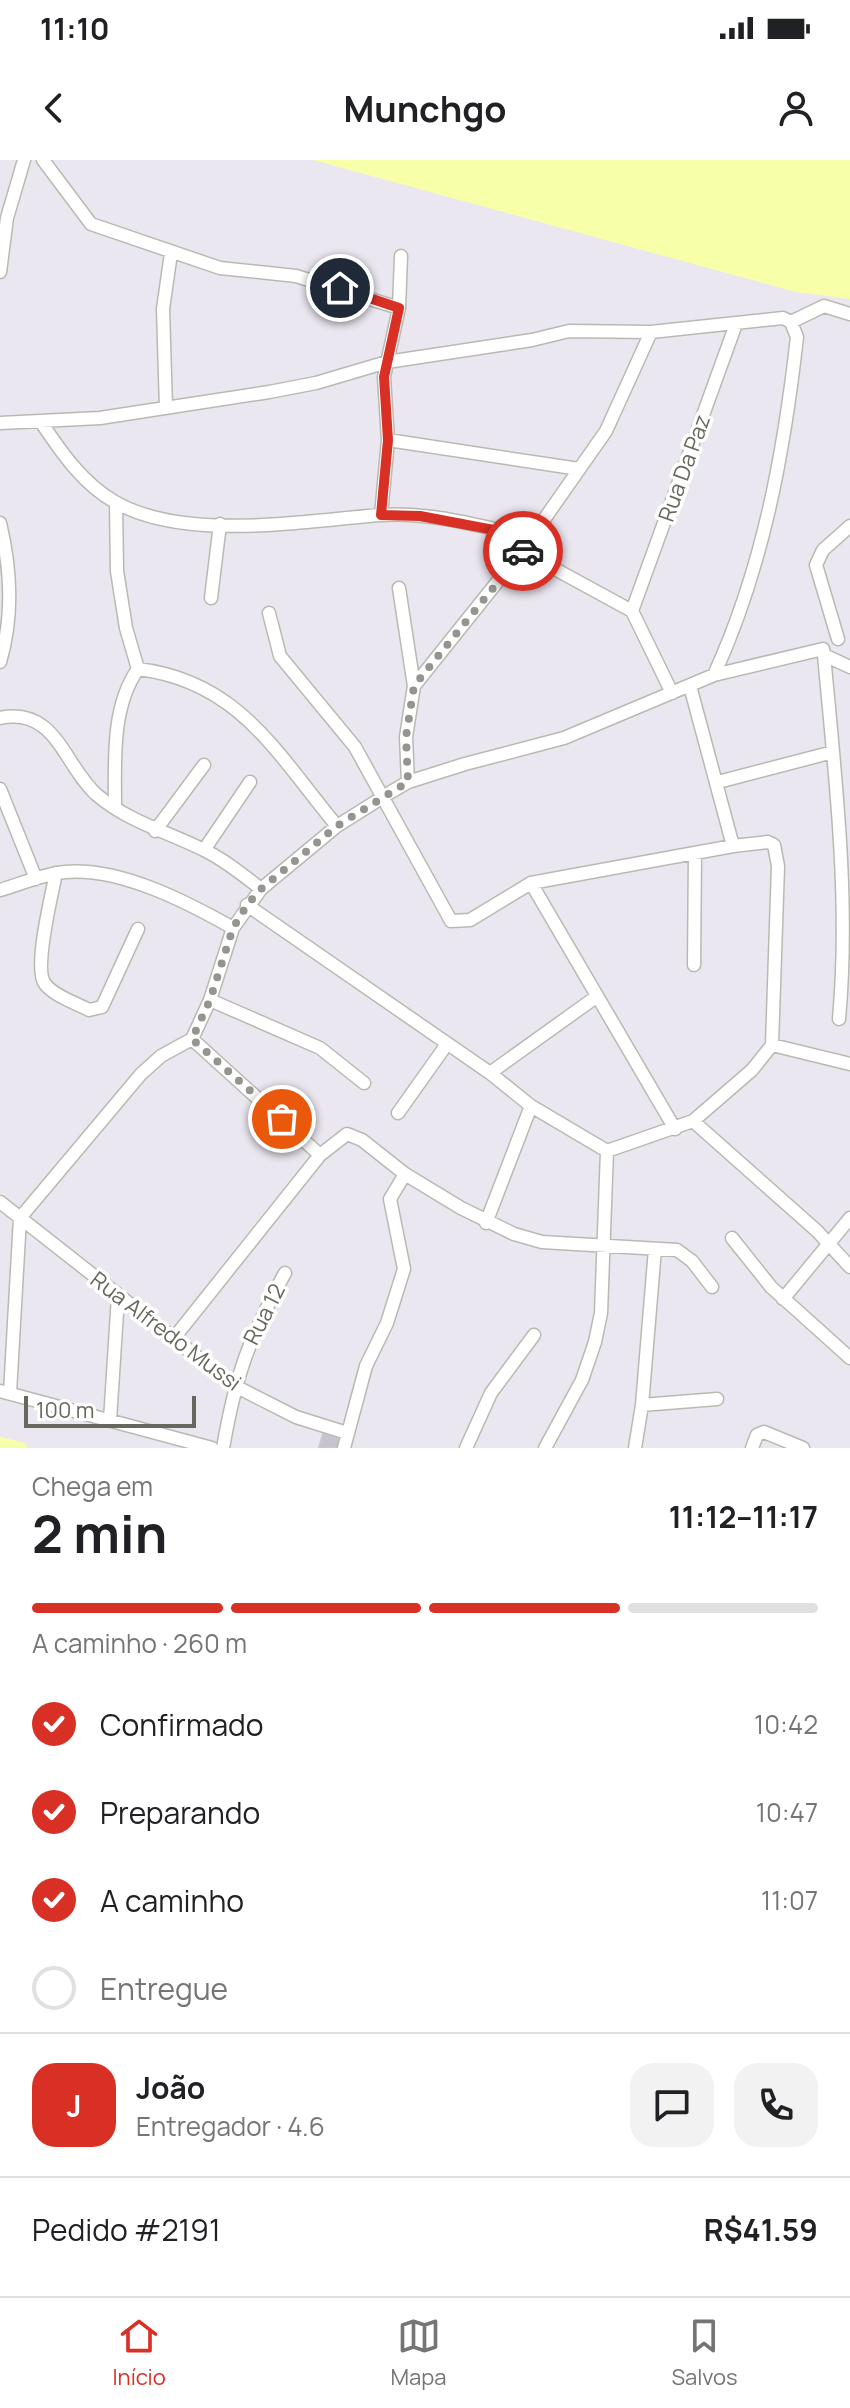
<!DOCTYPE html>
<html lang="pt">
<meta charset="utf-8">
<style>
body{margin:0;font-family:Manrope,sans-serif;background:#f2f2f2;color:#202124;height:100vh;display:flex;flex-direction:column;font-size:30px;white-space:nowrap}
*{box-sizing:border-box;margin:0}
p{font-size:26px;color:#757577}
.icon{flex:none;width:44px;height:44px;fill:none;stroke:currentColor;stroke-width:2;stroke-linecap:round;stroke-linejoin:round}
.map{position:relative;height:1288px;overflow:hidden}
.panel{display:flex;flex-direction:column;background:#fff;flex:1}
.panel>*{flex:none}
.scale{position:absolute;left:24px;bottom:20px;width:172px;box-sizing:border-box;padding-left:8px;border:4px solid #66685e;border-top:0;font-size:22px;line-height:28px;white-space:nowrap;color:#66685e;-webkit-text-stroke:6px #fff;paint-order:stroke}
.pin{position:absolute;display:grid;place-items:center;width:68px;height:68px;color:#fff;margin:-34px;border:4px solid #fff;border-radius:50%;box-shadow:0 2px 8px #0007}
.courier{position:absolute;display:grid;place-items:center;width:80px;height:80px;margin:-40px;border:6px solid #d93025;border-radius:50%;background:#fff;color:#222;box-shadow:0 2px 10px #0007}
.overview em{font-style:normal;font-weight:700}
.overview div{display:flex;flex-direction:column-reverse}
.overview{display:flex;align-items:center;justify-content:space-between;height:136px;padding:0 32px}
h1{font-size:52px;font-weight:700;line-height:60px}
.bar{display:grid;grid-template-columns:repeat(4,1fr);gap:12px 8px;align-content:center;height:96px;padding:0 32px}
.bar i{height:10px;border-radius:6px;background:#e0e0e0}
.bar .on{background:#d93025}
.bar p{grid-column:span 4}
.line{display:flex;align-items:center;gap:20px;padding:0 32px;border-top:2px solid #e0e0e0}
.line div{flex:1}
.round{display:grid;place-items:center;flex:none;width:84px;height:84px;border-radius:24px;background:#f2f2f2}
ol{padding:0 32px;list-style:none}
li{display:flex;align-items:center;gap:24px;height:88px}
li p{margin-inline-start:auto}
li .icon{padding:8px;border-radius:50%;background:#d93025;color:#fff;stroke-width:4}
li:last-child{color:#757577}
li i{width:44px;height:44px;border:4px solid #e0e0e0;border-radius:50%}
.status{display:flex;justify-content:space-between;align-items:center;height:56px;padding:0 40px;background:#fff;direction:ltr}
.status svg{height:22px;fill:currentColor}
header{display:flex;justify-content:space-between;align-items:center;height:104px;padding:0 32px;background:#fff;font-size:36px;font-weight:700}
.tabs{display:flex;justify-content:space-around;align-items:center;height:112px;border-top:2px solid #e0e0e0;background:#fff;font-size:22px;color:#757577}
.tabs a{display:grid;justify-items:center;gap:4px}
.tabs .on{color:#d93025}
.map>svg:first-child{display:block}
</style>
<div class="status"><b>11:10</b><svg viewBox="0 0 49 12"><path d="M0 12V9h3v3zM5 12V6h3v6zM10 12V3h3v9zM15 12V0h3v12zM26 1h20v11H26zM47 4h2v5h-2z"/></svg></div>
<header><svg class="icon" aria-label="back" viewBox="0 0 24 24"><path d="M15 5l-7 7 7 7"/></svg>Munchgo<svg class="icon" aria-label="person" viewBox="0 0 24 24"><circle cx="12" cy="8" r="4"/><path d="M4 21q1-7 8-7t8 7"/></svg></header>
<div class="map">
<svg width="850" height="1288" viewBox="0 0 850 1288">
<rect width="100%" height="100%" fill="#ebe7f1"/>
<path fill="#f7ffa9" d="M313,0h537v139l-54,-7z"/>
<g fill="none" stroke-linecap="round" stroke-linejoin="round">
<path stroke="#f7ffa9" stroke-width="12" d="M0,1283l21,5"/>
</g>
<path fill="#c7c3cc" stroke="#cbc5d6" stroke-width="2" d="M323,1274l18,5 -2,9h-20z"/>
<g fill="none" stroke-linecap="round" stroke-linejoin="round">
<defs>
<path id="street" d="M43,0l48,64 129,44 76,8 103,32
M0,112l7,-54 17,-58
M791,162l33,-16 26,8
M166,248l-3,-99 8,-56
M41,262c20,30 42,62 74,80 70,40 188,19 265,13 50,-4 102,12 151,22
M0,263l100,-5 169,-26 47,-9 71,-21 145,-22 37,-9 82,1 132,-14 8,4 6,15c-13,116 -34,231 -83,338
M388,280l191,29
M381,355l7,-75 -4,-63 15,-69 2,-52
M0,363c11,46 14,92 0,139
M522,391l110,60 40,82
M399,428l15,98
M211,438l9,-74
M632,451l104,-287
M269,453l11,43 75,91 96,174 19,-1 61,-37 202,-37 35,-4 6,3 4,21 -6,179 -20,25 -59,51
M838,479l-22,-74 7,-15 27,-24
M824,495c11,120 26,244 15,364
M138,509c101,12 139,85 199,157
M690,526l43,160
M0,558c56,-12 64,48 97,77 33,28 72,37 109,56 20,10 37,24 55,38
M408,622l-2,-45 8,-51 108,-135 84,-120 45,-99
M718,622l115,-30
M0,629l36,90
M115,647c0,-45 -4,-100 23,-138l-12,-41 -9,-57 -1,-68
M155,671l49,-66
M204,690l46,-68
M56,713c-4,21 -23,96 -11,111 9,12 31,19 44,26l13,-3 36,-78
M531,723l144,246
M0,730c21,-6 43,-16 65,-18 55,-5 122,30 168,56
M247,745l243,168 41,33 76,45 86,-30 124,110 33,36
M694,805l1,-112
M210,840l110,48 44,35
M192,879l128,116
M772,885l78,19
M490,913l106,-76
M398,953l49,-69
M0,1042l233,183 63,32 51,16
M486,1063l45,-117
M732,1078l39,49 79,71
M783,1139l67,-81
M174,1178l146,-183 27,-21 15,6 43,34 56,34 53,26 28,8 135,8 15,11 20,26
M0,1231l212,57
M10,1233l10,-175 121,-144 20,-18 31,-17 18,-39 23,-72 28,-39 76,-63 54,-34 17,-10 57,-18 99,-26 150,-63 109,-26 1,6 26,12
M642,1245l75,-6
M110,1260l8,-123
M223,1288c13,-75 26,-109 62,-175
M344,1288l22,-82 21,-43 17,-54 -14,-70 15,-25
M466,1288l25,-55 43,-58
M545,1288l37,-68 13,-38 6,-29 6,-162
M635,1288l7,-43 13,-156
M752,1288l5,-13 7,-3 39,16"/>
</defs>
<use href="#street" stroke="#b8bab2" stroke-width="15"/>
<use href="#street" stroke="#fff" stroke-width="12"/>
</g>
<g fill="none" stroke-linecap="round" stroke-linejoin="round">
<path stroke="#959491" stroke-width="8" stroke-dasharray="0 14.4" d="M282,959l-90,-80 18,-39 23,-72 14,-23 14,-16 76,-63 71,-44 -2,-45 8,-51 109,-135"/>
<path stroke="#d93025" stroke-width="10" d="M340,128l59,20 -15,69 4,63 -7,75 39,1 111,21 -8,14"/>
</g>
<g text-anchor="middle" stroke-width="7" stroke-linejoin="round" paint-order="stroke">
<g font-size="22" fill="#66685e" stroke="#fff">
<text transform="translate(684 308) rotate(-70)" y="8">Rua Da Paz</text>
<text transform="translate(264 1154) rotate(-63)" y="8">Rua 12</text>
<text transform="translate(166 1171) rotate(37)" y="8">Rua Alfredo Mussi</text>
</g>
</g>
</svg>
<div class="scale">100 m</div>
<div class="pin" style="left:282px;top:959px;background:#ea580c"><svg class="icon" aria-label="bag" viewBox="0 0 24 24"><path d="M5 8h14l-1 12H6zM9 8a3 3 0 0 1 6 0"/></svg></div>
<div class="pin" style="left:340px;top:128px;background:#1f2937"><svg class="icon" aria-label="home" viewBox="0 0 24 24"><path d="M3 11l9-7 9 7M6 9v11h12V9"/></svg></div>
<div class="courier" style="left:523px;top:391px"><svg class="icon" aria-label="car" viewBox="0 0 24 24"><path d="M5 17H2v-5l4-1 3-4h7l3 4 3 1v5h-3M9 17h6M6 11h13"/><circle cx="7" cy="17" r="2"/><circle cx="17" cy="17" r="2"/></svg></div>
</div>
<section class="panel">
<div class="overview"><div><h1>2 min</h1><p>Chega em</p></div><em>11:12–11:17</em></div>
<div class="bar"><i class="on"></i><i class="on"></i><i class="on"></i><i></i><p>A caminho · 260 m</p></div>
<ol>
<li><svg class="icon" aria-label="check" viewBox="0 0 24 24"><path d="M5 12l5 5 9-10"/></svg>Confirmado<p>10:42</p></li>
<li><svg class="icon" aria-label="check" viewBox="0 0 24 24"><path d="M5 12l5 5 9-10"/></svg>Preparando<p>10:47</p></li>
<li><svg class="icon" aria-label="check" viewBox="0 0 24 24"><path d="M5 12l5 5 9-10"/></svg>A caminho<p>11:07</p></li>
<li><i></i>Entregue</li>
</ol>
<div class="line" style="height:144px"><b class="round" style="background:#d93025;color:#fff">J</b><div><b>João</b><p>Entregador · 4.6</p></div><a class="round"><svg class="icon" aria-label="chat" viewBox="0 0 24 24"><path d="M4 5h16v11H9l-5 4z"/></svg></a><a class="round"><svg class="icon" aria-label="phone" viewBox="0 0 24 24"><path d="M5 4h4l2 5-3 2q2 4 5 5l2-3 5 2v4C11 20 4 13 5 4z"/></svg></a></div>
<div class="line" style="height:104px"><div>Pedido #2191</div><b>R$41.59</b></div>
</section>
<nav class="tabs">
<a class="on"><svg class="icon" aria-label="home" viewBox="0 0 24 24"><path d="M3 11l9-7 9 7M6 9v11h12V9"/></svg>Início</a>
<a><svg class="icon" aria-label="map" viewBox="0 0 24 24"><path d="M3 6l6-2 6 2 6-2v14l-6 2-6-2-6 2zM9 4v14M15 6v14"/></svg>Mapa</a>
<a><svg class="icon" aria-label="saved" viewBox="0 0 24 24"><path d="M7 4h10v16l-5-4-5 4z"/></svg>Salvos</a>
</nav>
